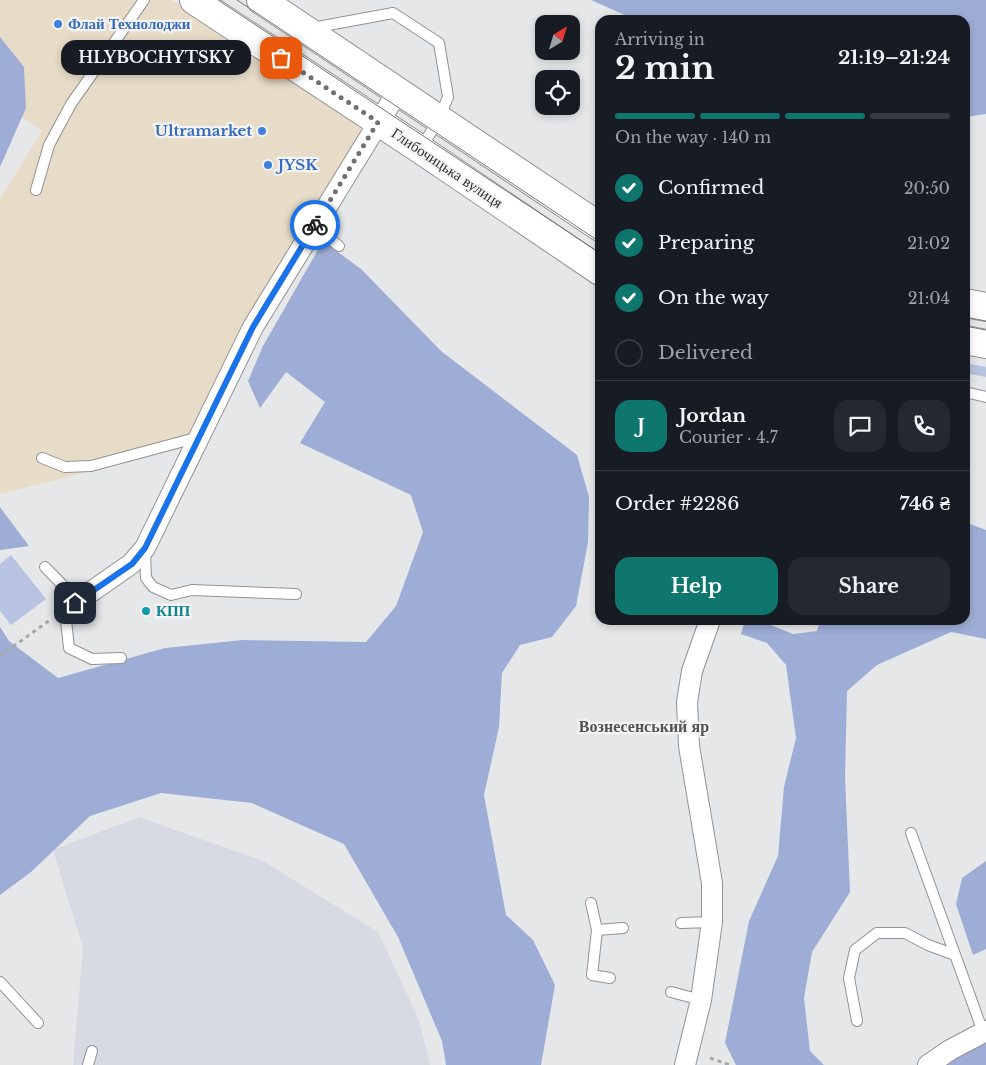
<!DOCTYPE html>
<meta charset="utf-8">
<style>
body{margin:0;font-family:"Libre Baskerville",serif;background:#242831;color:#f1f3f6;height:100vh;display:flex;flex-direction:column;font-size:19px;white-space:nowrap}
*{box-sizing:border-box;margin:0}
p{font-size:16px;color:#9ea1a6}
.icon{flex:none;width:28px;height:28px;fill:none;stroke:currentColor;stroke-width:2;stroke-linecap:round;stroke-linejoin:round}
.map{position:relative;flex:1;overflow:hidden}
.details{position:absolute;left:595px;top:15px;width:375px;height:610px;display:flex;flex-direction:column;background:#171b24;border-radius:15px;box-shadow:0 2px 8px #0003}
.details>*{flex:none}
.needle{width:32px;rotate:38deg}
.controls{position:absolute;left:535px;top:15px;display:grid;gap:10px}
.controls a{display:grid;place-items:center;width:45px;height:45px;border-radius:10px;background:#171b24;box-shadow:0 2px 8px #0003;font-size:25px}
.pin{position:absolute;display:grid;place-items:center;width:42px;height:42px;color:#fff;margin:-21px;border-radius:10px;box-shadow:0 2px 8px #0006}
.courier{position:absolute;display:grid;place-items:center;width:50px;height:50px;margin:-25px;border:4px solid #1a73e8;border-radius:50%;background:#fff;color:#222;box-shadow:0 1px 6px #0007}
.bubble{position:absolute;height:35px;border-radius:15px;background:#171b24;box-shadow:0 2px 8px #0003;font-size:16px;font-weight:700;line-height:35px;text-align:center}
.overview em{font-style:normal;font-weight:700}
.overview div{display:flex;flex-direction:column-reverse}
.overview{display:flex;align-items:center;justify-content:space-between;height:85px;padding:0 20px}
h1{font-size:32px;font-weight:700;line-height:38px}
.bar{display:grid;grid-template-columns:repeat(4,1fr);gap:8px 5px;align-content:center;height:60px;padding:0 20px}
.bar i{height:6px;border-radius:4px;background:#363941}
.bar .active{background:#0f766e}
.bar p{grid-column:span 4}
.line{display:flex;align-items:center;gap:12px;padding:0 20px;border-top:1px solid #363941}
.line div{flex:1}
.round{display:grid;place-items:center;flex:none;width:52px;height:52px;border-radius:15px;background:#242831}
ol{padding:0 20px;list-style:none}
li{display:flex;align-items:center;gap:15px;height:55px}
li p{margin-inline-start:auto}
li .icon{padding:5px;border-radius:50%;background:#0f766e;color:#fff;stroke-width:4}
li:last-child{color:#9ea1a6}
li i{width:28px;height:28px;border:2px solid #363941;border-radius:50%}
.action{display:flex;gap:10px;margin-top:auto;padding:10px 20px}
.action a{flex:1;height:58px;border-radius:15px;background:#0f766e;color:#fff;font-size:20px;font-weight:700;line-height:58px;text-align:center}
.action a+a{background:#242831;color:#f1f3f6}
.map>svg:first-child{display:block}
</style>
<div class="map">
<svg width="986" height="1065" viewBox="0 0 986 1065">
<rect width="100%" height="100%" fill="#e6e7e8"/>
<path fill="#e7dcc7" d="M0,0h172l186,122 4,8 -2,8 -170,308 -190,48v-295l42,-68 -42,-29z"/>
<path fill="#d7dae2" d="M139,817l124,44 115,71 41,88 11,45h-357l10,-117 -30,-98z"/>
<path fill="#b8c3e2" d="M965,363l21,4v10l-21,-4z
M11,555l35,44 -35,26 -11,-14v-47z"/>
<path fill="#9eadd6" d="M591,0h395v114l-21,3v-97h-329z
M0,37l24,30 2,41 -26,59z
M323,241l38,28 80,82 136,104 12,42 -1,45 -12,64 -24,31 -32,8 -18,28 -3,54 -15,68 22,120 27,25 22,45 -14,80h-95l-4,-24 -44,-104 -54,-93 -92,-41 -91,-10 -71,23 -59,56 -31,23v-268l9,14 49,37 107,-30 78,-8 123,2 30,-36 27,-74 -12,-37 -111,-52 25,-41 -39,-30 -26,36 -12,-27 15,-35z
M0,507l29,39 -29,4z
M965,522l21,8v109l-35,-7 -74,33 -30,26 -2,86 5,115 -38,60 -8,46 6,53 14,14h-88l-11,-22 24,-122 29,-65 6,-69 12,-49 -10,-73 -19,-22 -26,-9 4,-14h13l35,14 24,-3 3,-11h145z
M986,861v88l-13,6 -17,-51 6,-26z
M986,1041v24h-40z"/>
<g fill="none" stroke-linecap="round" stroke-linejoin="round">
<defs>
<path id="lane" d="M312,28l81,-15 46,30 9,54 -9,22 -18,29
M36,190l13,-45 22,-41 73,-104
M314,227l25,19
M965,392l21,5
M42,458l23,9 26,-1 108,-29
M145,551l1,27 7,9 18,8 21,-5 104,4
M45,567l33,34
M75,603l-9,17 3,28 23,11 29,-1
M911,833l72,199
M591,903l6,27 -5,45 18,3
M681,923l31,-1
M597,930l26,-2
M0,982l38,41
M671,992l30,8
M857,1021l-8,-43 6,-28 22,-17h28l23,12 27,10
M88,1065l4,-14"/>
<path id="street" d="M75,603l56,-39 14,-16 108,-221 145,-236
M685,1065l16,-65 11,-78v-39l-23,-137 -2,-44 5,-31 18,-51
M928,1065l22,-15 36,-19"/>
<path id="secondary" d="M194,0l226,149 180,122
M261,0l339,227
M965,303l21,4
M965,340l21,4"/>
</defs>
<use href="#lane" stroke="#929294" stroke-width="12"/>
<use href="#street" stroke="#929294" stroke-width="22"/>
<use href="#secondary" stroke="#929294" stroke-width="30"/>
<path stroke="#a7a8a9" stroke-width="3" stroke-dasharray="4 4" stroke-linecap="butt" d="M0,656l50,-36
M710,1058l20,7"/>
<use href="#lane" stroke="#fff" stroke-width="10"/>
<use href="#street" stroke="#fff" stroke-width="20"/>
<use href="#secondary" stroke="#fff" stroke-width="28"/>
<path stroke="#777778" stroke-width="1" d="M218,0l382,253
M237,0l363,242
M965,317l21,4
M965,326l21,4"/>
</g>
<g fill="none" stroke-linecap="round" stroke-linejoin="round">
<path stroke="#707070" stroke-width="5" stroke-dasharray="0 9" d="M281,58l97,64 -63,103"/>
<path stroke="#1a73e8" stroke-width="6" d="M75,603l57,-39 13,-16 108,-221 62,-102"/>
</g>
<g fill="#3f7fe0" stroke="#f4f4f5" stroke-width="2">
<circle cx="58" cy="24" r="5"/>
<circle cx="262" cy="131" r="5"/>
<circle cx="268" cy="165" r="5"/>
</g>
<circle fill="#0f9aa8" stroke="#f4f4f5" stroke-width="2" cx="146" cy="611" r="5"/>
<g text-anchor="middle" stroke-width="4.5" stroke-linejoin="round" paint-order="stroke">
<g font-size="15" font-weight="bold" fill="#366cbe" stroke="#f4f4f5" text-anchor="start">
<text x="68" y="29">Флай Технолоджи</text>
<text x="252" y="136" text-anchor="end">Ultramarket</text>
<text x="278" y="170">JYSK</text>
</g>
<g font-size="15" fill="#303030" stroke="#f4f4f5">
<text transform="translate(447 168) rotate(34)" y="5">Глибочицька вулиця</text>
</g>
<g font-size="15" font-weight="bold" fill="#0d838f" stroke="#f4f4f5" text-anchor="start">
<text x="156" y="616">КПП</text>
</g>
<g font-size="16" font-weight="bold" fill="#535354" stroke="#f4f4f5">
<text x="644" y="732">Вознесенський яр</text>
</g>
</g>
</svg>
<div class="controls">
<a><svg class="needle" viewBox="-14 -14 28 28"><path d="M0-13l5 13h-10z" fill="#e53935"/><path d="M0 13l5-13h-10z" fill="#9ea1a6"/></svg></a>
<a><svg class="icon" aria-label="locate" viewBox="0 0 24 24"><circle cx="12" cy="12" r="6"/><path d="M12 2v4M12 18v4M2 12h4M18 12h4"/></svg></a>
</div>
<div class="pin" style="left:281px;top:58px;background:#ea580c"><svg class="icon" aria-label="bag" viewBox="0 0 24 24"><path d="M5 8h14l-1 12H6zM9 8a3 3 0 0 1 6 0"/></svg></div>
<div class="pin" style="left:75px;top:603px;background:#1f2937"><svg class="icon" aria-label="home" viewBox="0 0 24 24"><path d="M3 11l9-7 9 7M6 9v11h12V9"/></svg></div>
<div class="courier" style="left:315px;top:225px"><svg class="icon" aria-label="bike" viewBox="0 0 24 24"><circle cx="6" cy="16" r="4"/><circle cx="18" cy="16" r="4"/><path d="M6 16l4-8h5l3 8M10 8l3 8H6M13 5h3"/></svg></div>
<div class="bubble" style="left:61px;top:40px;width:190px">HLYBOCHYTSKY</div>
<section class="details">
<div class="overview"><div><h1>2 min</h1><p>Arriving in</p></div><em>21:19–21:24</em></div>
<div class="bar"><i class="active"></i><i class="active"></i><i class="active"></i><i></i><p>On the way · 140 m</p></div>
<ol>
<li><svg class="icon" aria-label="check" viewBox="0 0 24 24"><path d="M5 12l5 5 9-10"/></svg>Confirmed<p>20:50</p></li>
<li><svg class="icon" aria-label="check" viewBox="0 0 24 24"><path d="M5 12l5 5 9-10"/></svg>Preparing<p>21:02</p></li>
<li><svg class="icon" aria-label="check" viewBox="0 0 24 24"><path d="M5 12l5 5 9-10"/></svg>On the way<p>21:04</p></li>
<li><i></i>Delivered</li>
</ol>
<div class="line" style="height:90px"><b class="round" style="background:#0f766e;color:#fff">J</b><div><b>Jordan</b><p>Courier · 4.7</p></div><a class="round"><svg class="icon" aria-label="chat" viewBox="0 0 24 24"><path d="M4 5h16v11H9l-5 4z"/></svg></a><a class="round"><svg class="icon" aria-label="phone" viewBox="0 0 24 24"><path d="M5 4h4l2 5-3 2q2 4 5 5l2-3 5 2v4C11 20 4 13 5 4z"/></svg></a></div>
<div class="line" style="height:65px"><div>Order #2286</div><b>746 ₴</b></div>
<div class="action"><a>Help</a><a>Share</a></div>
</section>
</div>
